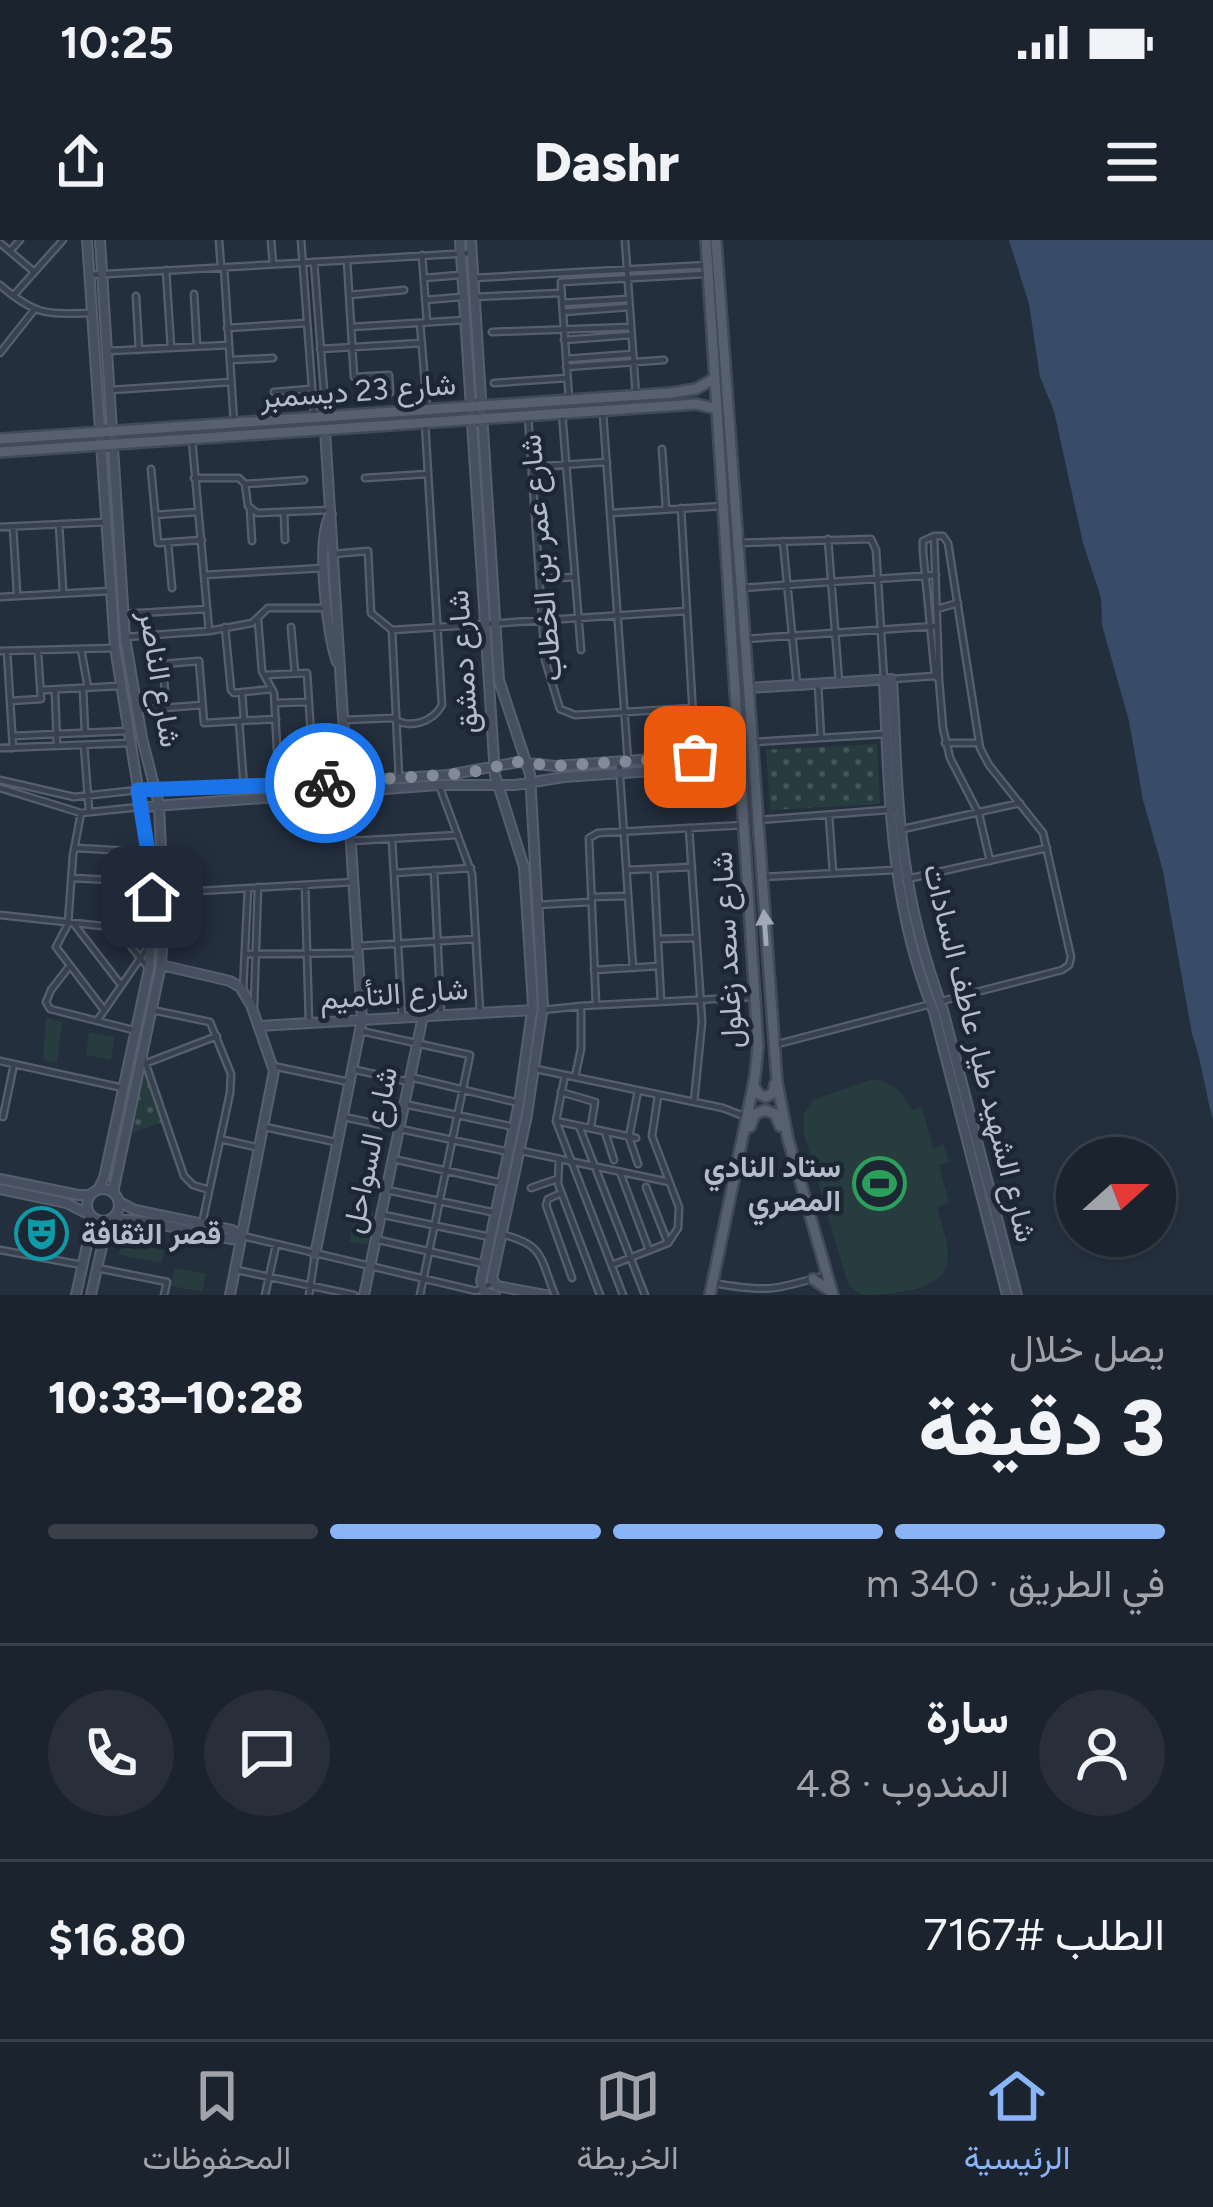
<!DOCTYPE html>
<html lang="ar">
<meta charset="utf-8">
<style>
body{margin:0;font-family:Figtree,Vazirmatn,sans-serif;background:#282f3a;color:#f1f3f6;direction:rtl;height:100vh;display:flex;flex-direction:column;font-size:45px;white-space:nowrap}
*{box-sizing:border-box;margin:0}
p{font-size:39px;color:#a0a4aa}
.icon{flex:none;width:66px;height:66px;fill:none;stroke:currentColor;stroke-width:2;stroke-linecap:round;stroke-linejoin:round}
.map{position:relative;height:1055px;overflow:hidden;direction:ltr}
.drawer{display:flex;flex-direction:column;background:#1b232e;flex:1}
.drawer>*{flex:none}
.needle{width:78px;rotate:69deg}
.controls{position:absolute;left:1056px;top:897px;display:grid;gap:24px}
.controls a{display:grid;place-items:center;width:120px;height:120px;border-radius:50%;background:#1b232e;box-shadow:0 3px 9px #0004,0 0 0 3px #39404a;font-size:60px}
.pin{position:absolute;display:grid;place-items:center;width:102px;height:102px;color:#fff;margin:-51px;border-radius:24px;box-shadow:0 6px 18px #0006}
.courier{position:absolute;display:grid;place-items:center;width:120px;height:120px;margin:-60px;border:9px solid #1a73e8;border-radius:50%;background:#fff;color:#222;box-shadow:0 3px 15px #0007}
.headline em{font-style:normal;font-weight:800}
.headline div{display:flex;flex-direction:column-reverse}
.headline{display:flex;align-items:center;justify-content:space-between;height:204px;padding:0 48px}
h1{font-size:78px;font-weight:800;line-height:90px}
.bar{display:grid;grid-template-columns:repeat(4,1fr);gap:18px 12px;align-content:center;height:144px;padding:0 48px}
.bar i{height:15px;border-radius:9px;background:#39404a}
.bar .active{background:#8ab4f8}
.bar p{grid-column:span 4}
.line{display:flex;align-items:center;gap:30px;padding:0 48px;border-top:3px solid #39404a}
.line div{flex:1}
.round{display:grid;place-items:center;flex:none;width:126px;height:126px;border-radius:63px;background:#282f3a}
.status{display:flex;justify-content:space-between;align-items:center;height:84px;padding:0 60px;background:#1b232e;direction:ltr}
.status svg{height:33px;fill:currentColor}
header{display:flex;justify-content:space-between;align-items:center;height:156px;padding:0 48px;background:#1b232e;font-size:54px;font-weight:800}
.menu{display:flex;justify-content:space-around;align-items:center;height:168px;border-top:3px solid #39404a;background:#1b232e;font-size:33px;color:#a0a4aa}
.menu a{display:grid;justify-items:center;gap:6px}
.menu .active{color:#8ab4f8}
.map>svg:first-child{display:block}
</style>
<div class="status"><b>10:25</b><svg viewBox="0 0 49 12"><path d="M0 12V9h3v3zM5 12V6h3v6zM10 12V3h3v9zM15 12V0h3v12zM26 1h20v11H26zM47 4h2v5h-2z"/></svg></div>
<header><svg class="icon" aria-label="menu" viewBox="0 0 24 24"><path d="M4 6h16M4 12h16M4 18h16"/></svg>Dashr<svg class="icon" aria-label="share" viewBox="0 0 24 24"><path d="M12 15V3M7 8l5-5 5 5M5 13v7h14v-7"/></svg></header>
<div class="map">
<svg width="1213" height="1055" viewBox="0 0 1213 1055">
<defs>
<pattern id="park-dots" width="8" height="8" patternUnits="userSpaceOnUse" patternTransform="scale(3)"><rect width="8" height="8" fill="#263c3f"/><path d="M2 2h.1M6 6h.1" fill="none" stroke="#435659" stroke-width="1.8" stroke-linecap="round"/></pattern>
</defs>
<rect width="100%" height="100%" fill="#242f3e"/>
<path fill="url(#park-dots)" d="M877,504l3,60 -110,6 -4,-60z
M145,831l18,51 -31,11z"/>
<path fill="#263c3f" d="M46,777l16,5 -5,41 -14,-3z
M89,792l26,5 -4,23 -25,-5z
M873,839c21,4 29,12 39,31l10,-3 11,41 11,-3 5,17 -10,3 10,38 -12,4c4,18 14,39 10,57 -7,28 -58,31 -83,31 -7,-2 -11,-6 -16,-11l-44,-150v-20l9,-14z
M356,968l18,4 -6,33 -19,-3z
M121,1001l43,9 -2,13 -43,-8z
M175,1028l31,6 -4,18 -31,-6z"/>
<path fill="#394c67" d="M1009,0h204v880c-8,-29 -11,-58 -21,-86l-29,-163 -20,-71 -14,-79 -27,-96 -1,-27 -18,-55 -29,-132 -14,-34 -11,-73z"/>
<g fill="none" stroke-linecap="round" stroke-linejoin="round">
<defs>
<path id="street" d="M219,0l2,27
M271,0l2,24
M301,0l13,174
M625,0l11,156
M0,3l32,27
M10,11l10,-11
M422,15l5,67
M347,20l7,117 35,-2 1,18
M314,22l12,155
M224,27l10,156
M166,30l5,78
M89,35l383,-22
M424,38l36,-3
M474,38l234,-13
M561,42l144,-8
M0,45c36,31 46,29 91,28
M561,45l8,114
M194,54l3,52
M349,55l55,-5
M13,56l50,-56
M136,56l3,54
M475,57l85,-4
M425,60l36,-3
M562,63l66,-4
M563,72l66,-5
M420,83l7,84
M351,87l114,-7
M227,88l79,-5
M492,92l138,-5
M564,100l67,-5
M320,109l102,-6
M108,111l121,-6
M0,113l34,-43
M566,119l66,-5
M231,120l42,-2
M566,127l98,-7
M494,143l73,-5
M111,150l120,-8
M274,152l36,-3
M562,173l19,237
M603,174l25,348
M528,176l17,244 15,49 15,6 118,-7
M192,200l17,191
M662,209l4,60
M531,227l76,-5
M151,229l7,74 44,-3
M194,238h45l6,6 3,22 9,7 74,-3
M365,238l63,-4
M245,244l59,-4
M681,268l15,260
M250,269l2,32
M284,272l1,28
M611,273l112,-7
M155,275l42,-3
M59,284l4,67
M0,287l106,-5
M13,287l4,66
M934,296h9l5,7 32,205 9,17 54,68 28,124 -2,8 -7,5 -120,31
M934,296l5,144 4,48 7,30 29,56 11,47
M934,296l-11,5v11l12,123 4,5
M828,299l11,143
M783,301l14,144
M168,303l4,45
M737,303l134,-4 5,11 8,130
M333,314l35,-3 3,62 21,17 295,-19
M204,335l120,-7
M539,339l36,-2
M741,348l195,-13
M0,357l110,-6
M937,369l21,-6
M123,374l84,-5
M258,380l4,51 12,22 5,92
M225,387l6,63 3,3 38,-4
M291,387l4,46
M392,390l7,148
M125,397l84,-6 43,-8 16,-15h59
M745,399l191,-13
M81,409l7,39
M0,411l115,-3
M7,411l6,97
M265,435l42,-2 5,78
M892,439l42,-3
M818,444l3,54
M83,448l2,45
M42,450l78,-4
M55,452l2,54
M242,452l2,29
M10,461l31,-2 -3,-46
M275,463l34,-1
M166,468l-3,-44 36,-3 5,62 72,-4
M137,470l65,-5
M344,480l49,-2c16,12 40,4 49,-13l-17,-282
M239,481l5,67
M12,496l115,-5
M754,502l132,-8
M945,503h34
M84,505l5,66
M0,508l130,-5
M619,522l14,206
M0,540l74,17 64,-7
M439,545l33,89 8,138
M0,548l81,25 59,-6
M81,573l-8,42 -5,69 -12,23 48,63
M829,575l4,58
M758,580l142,-11
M689,588l13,194 -8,80
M903,589l117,-26
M392,599l10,178
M351,601l107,-6
M76,608l72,4
M654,629l7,132
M434,630l7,144
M627,630l65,-3
M394,633l77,-5
M762,637l133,-7
M72,638l78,4
M907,639l140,-31
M305,645l4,138
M163,653l191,-11
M592,657l36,-1
M536,665l54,-3
M0,675l149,16
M74,684l47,61
M105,687l4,-48
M116,688l30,37
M658,699l36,-1
M358,706l118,-7
M245,714l113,-1
M68,728l-17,22 -5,12 4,7 87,22
M594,730l65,-4
M243,750l5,-102
M596,765l-7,-167 9,-5 147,-8
M254,766l4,-119
M152,770l58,12 21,52 -1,19 -28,131
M543,770l38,-4 171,-9
M97,781l51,-74
M361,791l109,24 -50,240
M774,805l157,-41
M144,819l40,117 9,9 16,5
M0,821l123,27
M144,824l73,-28
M273,826l76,16
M352,829l57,13
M536,829l187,39 23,9
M565,835l-9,46 67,174
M410,837l109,26
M575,837l6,-28v-43
M638,851l-9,46 9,27
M561,852l34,10 -4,24
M404,864l110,23
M3,877l11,-53
M344,877l165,35
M556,881l80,17
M579,886l66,169
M265,887l70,15
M605,892l9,28
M220,899l36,8
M522,911l147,31
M393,919l109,24
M559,919l-1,25 42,111
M620,932l29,78
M646,947l22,56
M531,948l26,-9
M387,950l109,23
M559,954l-11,5 -2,6 26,73
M384,975l106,22
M501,994c44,11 38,22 54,61
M243,996l233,55 17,-8
M379,1000l105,24
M0,1010l82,15
M612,1025l56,-22 10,-15 1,-21 -27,-71 6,-40
M97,1028l70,14 -3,13
M237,1030l117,25
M713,1043c52,9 61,8 112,-8
M265,1055l11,-50
M309,1055l6,-40"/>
<path id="secondary" d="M87,0l28,408 30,182 7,67 -3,72 -45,209 -6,12
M100,0l25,397 17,101 17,67 5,111 -3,49 -48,228
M460,0l35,535 29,92 9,137 -14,99 -38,178 3,11 11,3
M471,0l28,440 31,94 13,232 -16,109 -35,164 5,7 48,9
M331,274c-16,22 -4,122 6,148
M884,440c5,113 6,226 50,332l73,283
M748,448l144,-9c4,65 4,132 15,196 7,46 20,91 36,135l74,285
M138,550l106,-2 204,-13 70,-13 37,4 184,-13
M141,567l298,-22h76l49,-8 176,-12
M161,725l69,16 10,6 11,18 23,66 -44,224
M259,786l274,-16
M0,939l78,16h11
M87 965a16 16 0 1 1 32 0a16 16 0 1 1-32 0Z
M0,949l66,14 24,12
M118,961l17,9 97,20 9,5
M112,979l32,2 87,18 10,-2
M315,1015l47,-235 -37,-590
M76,1055l17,-77
M91,1055l17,-75
M364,1055l59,-279"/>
<path id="primary" d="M706,0l52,806 -3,31 -45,218
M716,0l61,842 11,57 45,156
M0,199l671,-46 25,-4 19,-11
M0,212l696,-48 21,5
M753,845l6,9 7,3 7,-4 2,-9
M750,887l5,-13 10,-4 10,4 5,12
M813,1039l17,12"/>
</defs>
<use href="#street" stroke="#565f6c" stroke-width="9"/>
<use href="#secondary" stroke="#565f6c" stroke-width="12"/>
<use href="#primary" stroke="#414a57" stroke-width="14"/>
<use href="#street" stroke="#38414e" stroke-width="4.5"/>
<use href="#secondary" stroke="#465061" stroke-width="8"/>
<use href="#primary" stroke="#56606e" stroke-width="9"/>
</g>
<defs><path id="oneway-solid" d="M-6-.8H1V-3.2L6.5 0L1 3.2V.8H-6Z" transform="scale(3)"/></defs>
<use fill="#a1aab7" href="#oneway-solid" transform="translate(765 688) rotate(-94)"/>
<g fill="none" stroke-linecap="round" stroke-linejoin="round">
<path stroke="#828b98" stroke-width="12" stroke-dasharray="0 21.6" d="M325,543l142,-10 51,-11 37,4 140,-9"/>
<path stroke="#1a73e8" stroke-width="15" d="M152,657l-4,-45 -10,-62 187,-7"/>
</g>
<defs>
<symbol id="stadium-ring" viewBox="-11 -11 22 22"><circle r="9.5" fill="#1d2633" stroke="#2e9e5b" stroke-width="1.5"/><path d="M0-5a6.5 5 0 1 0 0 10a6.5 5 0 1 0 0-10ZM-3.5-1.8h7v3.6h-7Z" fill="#2e9e5b"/></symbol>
<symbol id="theatre-ring" viewBox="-11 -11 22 22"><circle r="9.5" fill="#1d2633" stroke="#0f9aa8" stroke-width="1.5"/><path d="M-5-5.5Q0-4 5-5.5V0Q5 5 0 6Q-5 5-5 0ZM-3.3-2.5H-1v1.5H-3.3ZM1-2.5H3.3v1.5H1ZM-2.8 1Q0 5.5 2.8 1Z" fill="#0f9aa8"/></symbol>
</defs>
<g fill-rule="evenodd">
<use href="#stadium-ring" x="850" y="914" width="59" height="59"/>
<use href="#theatre-ring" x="12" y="964" width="59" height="59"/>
</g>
<g text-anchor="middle" stroke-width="9" stroke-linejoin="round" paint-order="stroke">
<g font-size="30" fill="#b4bcc9" stroke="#1d2633">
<text transform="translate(358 151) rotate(-4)" y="10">شارع 23 ديسمبر</text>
<text transform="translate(541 318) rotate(-95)" y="10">شارع عمر بن الخطاب</text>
<text transform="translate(463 422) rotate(-94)" y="10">شارع دمشق</text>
<text transform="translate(160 439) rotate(81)" y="10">شارع الناصر</text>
<text transform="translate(727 710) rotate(-93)" y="10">شارع سعد زغلول</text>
<text transform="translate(394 754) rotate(-4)" y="10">شارع التأميم</text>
<text transform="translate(980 813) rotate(76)" y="10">شارع الشهيد طيار عاطف السادات</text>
<text transform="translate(370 910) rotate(-78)" y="10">شارع السواحل</text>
</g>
<g font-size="30" font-weight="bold" fill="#b4bcc9" stroke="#1d2633" text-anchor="end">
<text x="841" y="937">ستاد النادي<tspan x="841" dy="34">المصري</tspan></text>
<text x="81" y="1004" text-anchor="start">قصر الثقافة</text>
</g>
</g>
</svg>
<div class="controls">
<a><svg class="needle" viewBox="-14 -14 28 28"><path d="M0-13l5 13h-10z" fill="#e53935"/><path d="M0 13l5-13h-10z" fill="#a0a4aa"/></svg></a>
</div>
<div class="pin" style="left:695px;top:517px;background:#ea580c"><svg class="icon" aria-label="bag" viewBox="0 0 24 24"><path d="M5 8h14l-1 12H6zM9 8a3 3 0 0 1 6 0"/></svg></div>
<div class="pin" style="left:152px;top:657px;background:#1f2937"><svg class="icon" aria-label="home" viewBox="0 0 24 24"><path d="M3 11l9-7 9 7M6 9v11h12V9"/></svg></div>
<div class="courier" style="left:325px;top:543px"><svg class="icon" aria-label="bike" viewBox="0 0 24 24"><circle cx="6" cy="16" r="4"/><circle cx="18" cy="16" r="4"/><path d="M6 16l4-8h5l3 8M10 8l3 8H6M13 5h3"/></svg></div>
</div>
<section class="drawer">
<div class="headline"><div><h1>3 دقيقة</h1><p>يصل خلال</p></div><em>10:28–10:33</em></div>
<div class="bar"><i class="active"></i><i class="active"></i><i class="active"></i><i></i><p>في الطريق · 340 m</p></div>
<div class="line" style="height:216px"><a class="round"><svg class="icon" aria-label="person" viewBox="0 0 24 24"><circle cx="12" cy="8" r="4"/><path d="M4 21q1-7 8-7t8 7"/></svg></a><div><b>سارة</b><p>المندوب · 4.8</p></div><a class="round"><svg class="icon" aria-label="chat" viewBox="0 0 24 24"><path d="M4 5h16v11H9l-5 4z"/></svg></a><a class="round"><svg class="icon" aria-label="phone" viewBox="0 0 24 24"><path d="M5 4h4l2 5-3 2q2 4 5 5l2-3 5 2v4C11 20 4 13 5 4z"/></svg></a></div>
<div class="line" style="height:156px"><div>الطلب #7167</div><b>$16.80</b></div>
</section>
<nav class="menu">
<a class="active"><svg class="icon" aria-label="home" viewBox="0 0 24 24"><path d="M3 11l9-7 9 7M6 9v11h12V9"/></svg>الرئيسية</a>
<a><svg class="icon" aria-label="map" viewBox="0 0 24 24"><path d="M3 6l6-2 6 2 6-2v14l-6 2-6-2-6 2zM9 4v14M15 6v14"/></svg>الخريطة</a>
<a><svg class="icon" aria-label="saved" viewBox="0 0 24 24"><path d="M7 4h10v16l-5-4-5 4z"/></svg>المحفوظات</a>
</nav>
